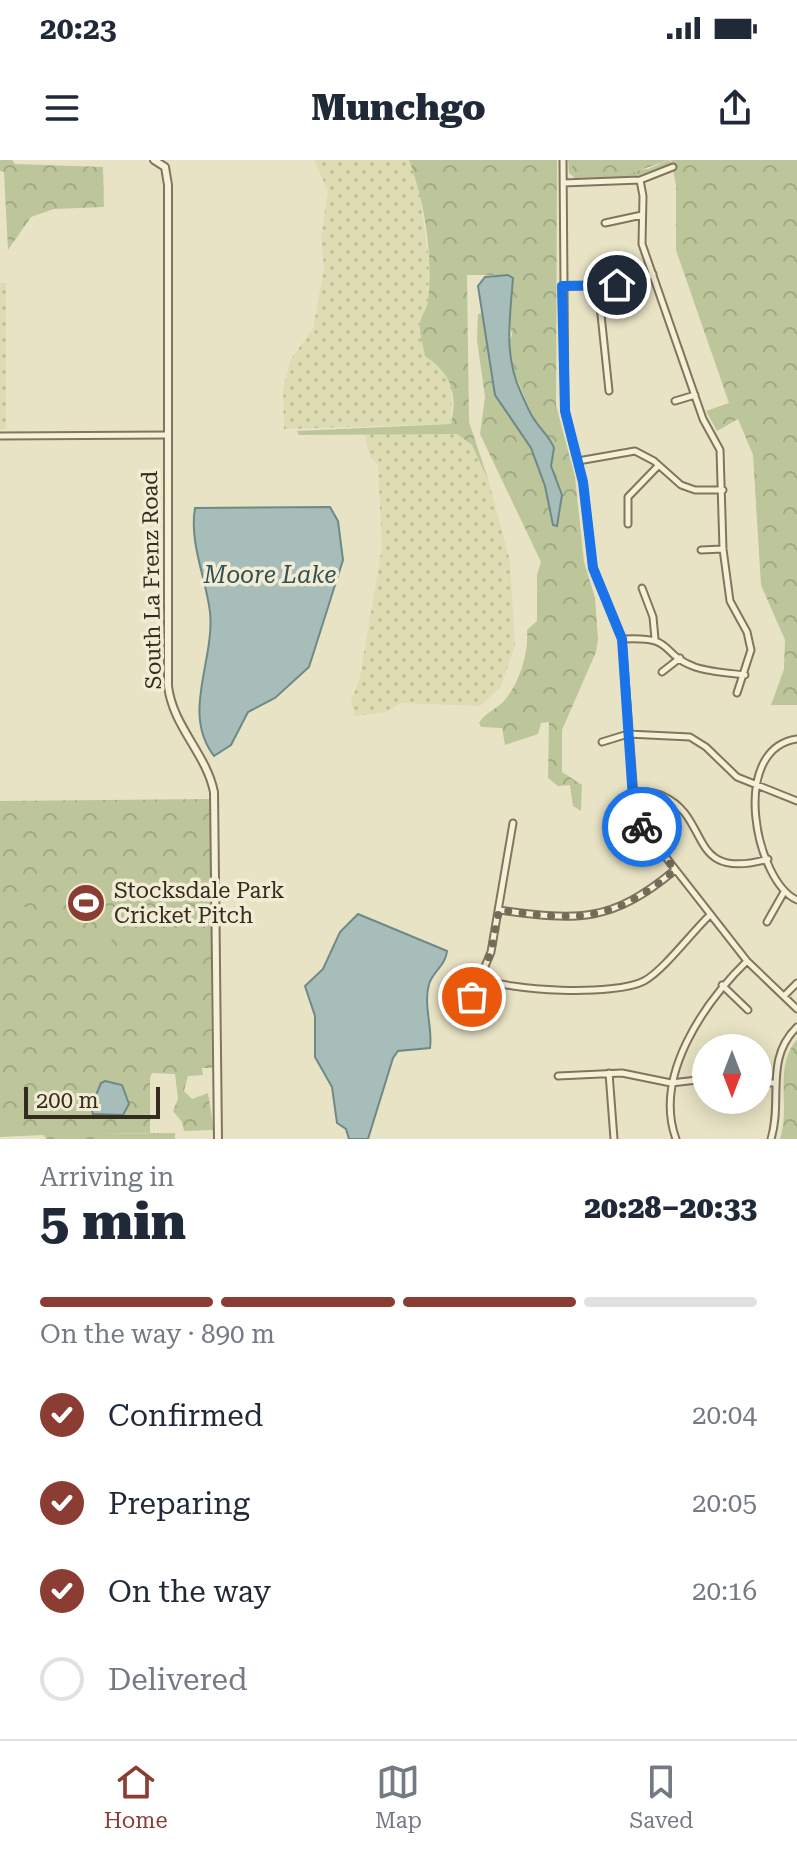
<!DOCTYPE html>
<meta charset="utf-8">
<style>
body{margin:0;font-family:"Roboto Serif",serif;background:#f2f2f3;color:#1f2937;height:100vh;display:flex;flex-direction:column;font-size:30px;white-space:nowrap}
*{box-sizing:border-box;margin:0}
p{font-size:26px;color:#747a83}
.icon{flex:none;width:44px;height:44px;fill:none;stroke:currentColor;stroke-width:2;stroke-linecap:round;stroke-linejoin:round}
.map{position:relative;height:979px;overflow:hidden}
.panel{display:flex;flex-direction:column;background:#fff;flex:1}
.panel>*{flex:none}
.needle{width:52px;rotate:180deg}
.tools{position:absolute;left:692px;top:874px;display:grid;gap:16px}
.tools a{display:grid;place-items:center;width:80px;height:80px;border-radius:50%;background:#fff;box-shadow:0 4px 20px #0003;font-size:40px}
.scale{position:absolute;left:24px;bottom:20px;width:136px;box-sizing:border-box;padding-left:8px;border:4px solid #342c1f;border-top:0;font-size:22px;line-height:28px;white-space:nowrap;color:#342c1f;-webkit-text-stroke:6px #f2ecd4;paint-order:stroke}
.pin{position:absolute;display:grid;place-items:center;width:68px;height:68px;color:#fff;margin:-34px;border:4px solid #fff;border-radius:50%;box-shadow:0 2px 8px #0007}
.courier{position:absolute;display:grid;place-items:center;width:80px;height:80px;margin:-40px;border:6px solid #1a73e8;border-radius:50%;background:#fff;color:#222;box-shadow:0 2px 10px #0007}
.overview em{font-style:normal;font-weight:800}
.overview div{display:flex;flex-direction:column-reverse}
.overview{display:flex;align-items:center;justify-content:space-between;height:136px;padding:0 40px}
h1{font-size:52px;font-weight:800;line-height:60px}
.bar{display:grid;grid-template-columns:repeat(4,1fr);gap:12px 8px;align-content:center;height:96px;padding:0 40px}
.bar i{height:10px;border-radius:6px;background:#e0e1e3}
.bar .active{background:#8b3c33}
.bar p{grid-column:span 4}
ol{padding:0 40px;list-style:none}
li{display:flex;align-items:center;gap:24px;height:88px}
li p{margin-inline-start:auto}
li .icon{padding:8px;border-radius:50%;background:#8b3c33;color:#fff;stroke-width:4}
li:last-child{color:#747a83}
li i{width:44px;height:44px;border:4px solid #e0e1e3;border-radius:50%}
.status{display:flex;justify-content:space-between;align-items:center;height:56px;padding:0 40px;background:#fff;direction:ltr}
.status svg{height:22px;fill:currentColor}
header{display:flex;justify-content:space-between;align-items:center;height:104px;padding:0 40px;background:#fff;font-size:36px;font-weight:800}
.menu{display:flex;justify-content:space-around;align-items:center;height:112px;border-top:2px solid #e0e1e3;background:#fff;font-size:22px;color:#747a83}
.menu a{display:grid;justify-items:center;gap:4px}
.menu .active{color:#8b3c33}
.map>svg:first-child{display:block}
</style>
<div class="status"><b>20:23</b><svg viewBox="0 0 49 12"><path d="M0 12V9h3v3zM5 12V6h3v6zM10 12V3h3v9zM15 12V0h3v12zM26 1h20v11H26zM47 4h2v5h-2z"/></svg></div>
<header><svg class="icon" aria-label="menu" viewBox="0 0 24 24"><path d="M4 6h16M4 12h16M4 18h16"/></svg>Munchgo<svg class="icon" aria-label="share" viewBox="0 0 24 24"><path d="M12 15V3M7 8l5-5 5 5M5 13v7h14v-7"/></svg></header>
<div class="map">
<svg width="797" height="979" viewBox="0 0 797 979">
<defs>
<pattern id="farmland-dots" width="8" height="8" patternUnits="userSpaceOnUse" patternTransform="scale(2)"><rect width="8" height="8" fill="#dedcb3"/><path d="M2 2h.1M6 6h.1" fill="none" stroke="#bfbd9a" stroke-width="1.8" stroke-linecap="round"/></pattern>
<pattern id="grass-tufts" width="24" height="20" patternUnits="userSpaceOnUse" patternTransform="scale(2)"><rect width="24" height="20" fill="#bcc69a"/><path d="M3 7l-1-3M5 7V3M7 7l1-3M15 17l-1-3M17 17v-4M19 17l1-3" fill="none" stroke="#a2aa84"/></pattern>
<pattern id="forest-crowns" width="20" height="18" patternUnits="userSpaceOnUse" patternTransform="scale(2)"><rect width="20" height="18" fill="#bcc69a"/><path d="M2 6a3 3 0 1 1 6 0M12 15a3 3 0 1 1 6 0" fill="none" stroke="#a2aa84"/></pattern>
</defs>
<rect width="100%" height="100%" fill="#e9e3c5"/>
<path fill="url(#farmland-dots)" d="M314,0h95l10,28 10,73 -1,44 -7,15 4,36 18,12 9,13 -1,43 -167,5 -1,-40 8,-30 22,-30 11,-61 -3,-30 7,-47z
M0,123h6v146h-6z
M364,274h93l15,11 17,37 21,79 5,85 -15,42 -20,18 -79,-3 -15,9 -31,4 -4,-15 9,-24 22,-130 -4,-82 -8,-9z"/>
<path fill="url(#grass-tufts)" d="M568,0h4v14l4,1 72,-6 21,-9 3,3 -38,14 -59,1 -6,-5z
M175,973v6h-76l3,-5z"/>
<path fill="url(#forest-crowns)" d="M0,0h12l3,4 88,3 1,40 -50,2 -23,8 -23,33 -4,-78 -4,-1z
M409,0h148l-1,245 19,72 9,85 11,36 3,41 -2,13 -34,78v42l20,13 -1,26 -8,-5 -3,-21 -12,1 -10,-8 1,-56 -8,1 -3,11 -33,11 -3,-17 -21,-1 -2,-4c6,-10 16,-13 24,-21 16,-17 26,-49 24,-72l10,-9v-46l4,-13 -61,-128 5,-37 -8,-57 1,-26 6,-1 11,82 36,53 14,38 5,29 7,11c8,-33 2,-30 -5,-59 -2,-9 2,-17 0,-26l-18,-21 -25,-60 -2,-11 5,-14 -4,-22 4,-27 -4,-11h-41l2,147 20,60 -17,-37 -15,-11 -158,1 -2,-4 154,-7c7,-31 0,-51 -26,-68 -2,-12 -7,-25 -4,-37 2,-6 6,-11 7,-17 5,-47 -3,-99 -19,-142z
M572,0h97l-43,15h-50l-4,-1z
M671,0h126v545h-26l13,-36 1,-29 -24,-55 -8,-130 -15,-36 -21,12 -11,-20 23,-8 -53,-153v-65z
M210,639l2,269h-10l1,7 -15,1 -4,15 8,8 16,-6 6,37 -30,1 -2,-9 -9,-11 5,-12 -3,-25 -23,-1 -2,5v55l-48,1 -3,5h-52l-4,-4 -43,2v-336z
M797,879v100h-17c11,-33 -7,-71 17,-100z"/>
<path fill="#bcc69a" d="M0,734l29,15 -6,13 -23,-12z
M97,768l17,6 -9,23 -6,2 -22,-8c4,-13 5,-20 20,-23z"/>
<path fill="#a6bdb9" stroke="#6e8a87" stroke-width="2" d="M508,115l5,3c-3,41 -10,78 9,117 4,8 8,20 14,27 6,9 14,15 18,26l-3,18 11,29 -5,31 -4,-1 -8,-39 -14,-38 -36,-53 -17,-109 7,-9z
M330,347l8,14 5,39 -34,107 -34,31 -27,14 -17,33 -17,11c-33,-43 1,-95 -4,-144 -4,-34 -21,-69 -15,-104z
M358,754l89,37c-1,14 -14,20 -18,33 -6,22 4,43 1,64l-32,3 -5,7 -25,81h-19l-3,-10 -9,-6 -5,-36 -17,-30v-41l-10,-30 18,-17 17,-37z
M105,921l17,4 7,19 -6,11 -30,-1 -2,-7 10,-24z"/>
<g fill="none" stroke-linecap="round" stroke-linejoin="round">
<defs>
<path id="minor" d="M563,0l2,251 18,71 10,86 29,71 13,170 8,19 104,133 50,48
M640,20l3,16 -1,48 61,175 17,31 3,99 7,52 17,31 4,18 -14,43
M563,23l77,-3 33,-13
M605,63l37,-8
M562,126l55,-1 36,-11
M598,126l11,105
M675,241l20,-6
M0,276l168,-1
M578,301l57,-10 19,10 27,24 14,5h28
M628,364v-27l30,-31
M701,390l22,-1
M642,428l11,29 2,22
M622,479c56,-3 35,14 73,28 15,5 33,6 50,8
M662,512l18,-14
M797,579c-69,10 -41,143 0,161
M602,582l26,-8 62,3 16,10 31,30 60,24
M633,631c10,1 21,0 30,5 49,22 23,86 105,63
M619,668l22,-5
M499,750c80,11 112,13 176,-40
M767,762l17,-30
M479,817c28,15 137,19 165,4 19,-10 48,-49 66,-66
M722,825l26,25
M784,836l13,-13
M472,859v-22l19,-45 22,-129
M609,913l5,66
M558,916l64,-3 49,10 35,-4
M758,923h17
M676,979c-23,-63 28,-136 71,-178
M771,979c12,-39 -7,-80 26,-112"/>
<path id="tertiary" d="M154,0l11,7 3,18v501c5,41 38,67 46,106l4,347"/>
</defs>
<use href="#minor" stroke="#83755d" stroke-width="9"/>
<use href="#tertiary" stroke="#83755d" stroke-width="10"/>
<use href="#minor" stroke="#f5f0d8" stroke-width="5"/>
<use href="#tertiary" stroke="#f5f0d8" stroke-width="6"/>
</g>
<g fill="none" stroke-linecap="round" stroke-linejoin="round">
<path stroke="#736c59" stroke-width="8" stroke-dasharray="0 14.4" d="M472,837l19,-45 8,-42c79,11 113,13 176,-40l-33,-43"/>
<path stroke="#1a73e8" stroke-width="10" d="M617,125l-55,1 3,125 18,71 10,86 29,71 11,160 9,28"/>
</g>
<defs>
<symbol id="stadium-disc" viewBox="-11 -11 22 22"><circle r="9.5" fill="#8b3c33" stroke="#f2ecd4"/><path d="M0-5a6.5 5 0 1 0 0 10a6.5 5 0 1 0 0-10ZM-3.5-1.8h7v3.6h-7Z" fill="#fff"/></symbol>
</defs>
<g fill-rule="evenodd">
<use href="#stadium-disc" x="64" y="721" width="44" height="44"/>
</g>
<g text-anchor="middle" stroke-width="7" stroke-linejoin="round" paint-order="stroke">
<g font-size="22" fill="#342c1f" stroke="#f2ecd4">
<text transform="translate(151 420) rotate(-91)" y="8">South La Frenz Road</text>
</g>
<g font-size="22" fill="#342c1f" stroke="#f2ecd4" text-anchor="start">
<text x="114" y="738">Stocksdale Park<tspan x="114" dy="25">Cricket Pitch</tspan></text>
</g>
<g font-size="24" font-style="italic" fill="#305152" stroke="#f2ecd4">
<text x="270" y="423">Moore Lake</text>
</g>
</g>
</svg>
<div class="tools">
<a><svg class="needle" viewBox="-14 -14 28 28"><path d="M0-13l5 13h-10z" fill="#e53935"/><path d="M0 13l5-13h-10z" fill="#747a83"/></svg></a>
</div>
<div class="scale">200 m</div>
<div class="pin" style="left:472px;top:837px;background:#ea580c"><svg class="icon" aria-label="bag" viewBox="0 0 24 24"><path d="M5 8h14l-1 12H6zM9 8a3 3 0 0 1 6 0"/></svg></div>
<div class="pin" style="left:617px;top:125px;background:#1f2937"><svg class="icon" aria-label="home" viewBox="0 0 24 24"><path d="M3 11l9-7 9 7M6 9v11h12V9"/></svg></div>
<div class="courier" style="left:642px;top:667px"><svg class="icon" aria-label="bike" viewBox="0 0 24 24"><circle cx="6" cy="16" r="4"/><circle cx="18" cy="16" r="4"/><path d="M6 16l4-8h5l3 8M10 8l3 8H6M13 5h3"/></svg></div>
</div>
<section class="panel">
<div class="overview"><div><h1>5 min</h1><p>Arriving in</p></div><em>20:28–20:33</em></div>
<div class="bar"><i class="active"></i><i class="active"></i><i class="active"></i><i></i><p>On the way · 890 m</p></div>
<ol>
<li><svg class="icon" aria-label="check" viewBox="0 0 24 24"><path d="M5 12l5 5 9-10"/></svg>Confirmed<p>20:04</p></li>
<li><svg class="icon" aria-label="check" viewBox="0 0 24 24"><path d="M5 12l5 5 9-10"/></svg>Preparing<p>20:05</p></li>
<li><svg class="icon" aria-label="check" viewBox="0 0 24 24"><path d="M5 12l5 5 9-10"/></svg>On the way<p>20:16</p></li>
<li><i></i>Delivered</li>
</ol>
</section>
<nav class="menu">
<a class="active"><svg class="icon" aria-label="home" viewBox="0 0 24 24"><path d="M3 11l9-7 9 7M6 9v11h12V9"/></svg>Home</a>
<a><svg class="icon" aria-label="map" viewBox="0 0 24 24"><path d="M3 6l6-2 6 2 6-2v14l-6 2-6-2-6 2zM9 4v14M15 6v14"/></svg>Map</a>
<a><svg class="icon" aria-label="saved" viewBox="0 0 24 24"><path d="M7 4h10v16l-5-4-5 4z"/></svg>Saved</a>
</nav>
